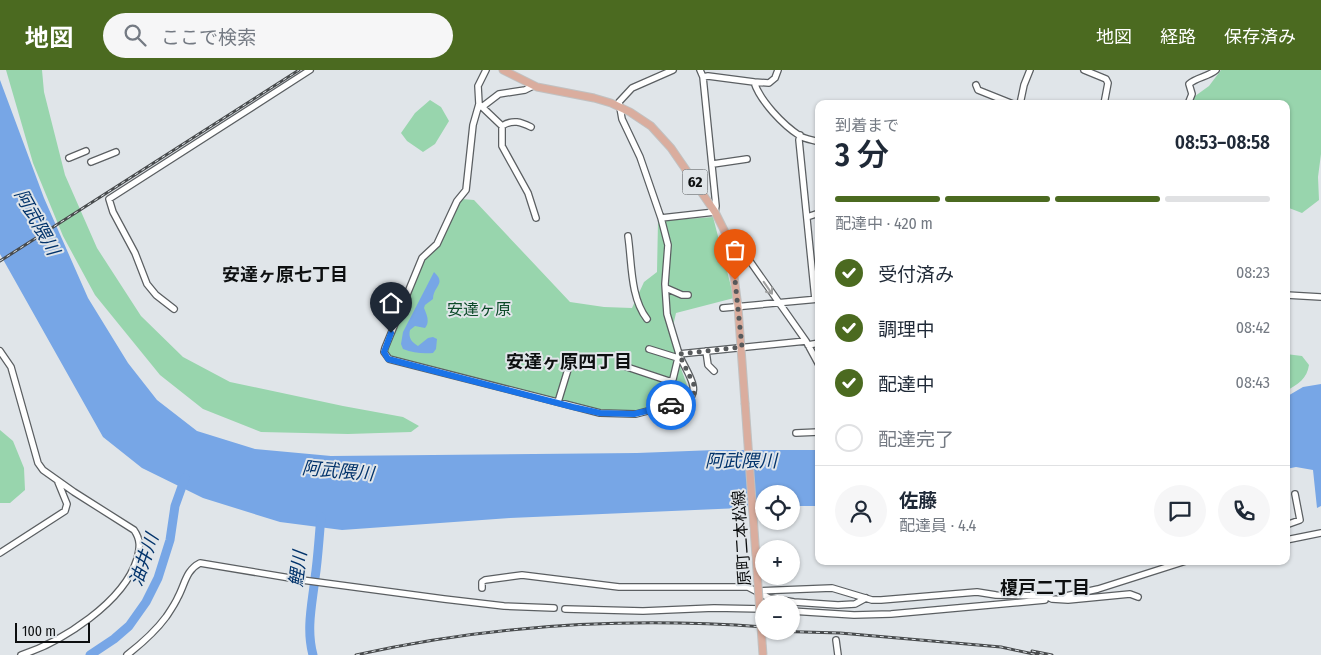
<!DOCTYPE html>
<html lang="ja">
<meta charset="utf-8">
<style>
body{margin:0;font-family:"Fira Sans Condensed","Noto Sans JP",sans-serif;background:#f6f6f7;color:#1f2937;height:100vh;display:flex;flex-direction:column;font-size:19px;white-space:nowrap}
*{box-sizing:border-box;margin:0}
p{font-size:16px;color:#747a83}
.icon{flex:none;width:28px;height:28px;fill:none;stroke:currentColor;stroke-width:2;stroke-linecap:round;stroke-linejoin:round}
.map{position:relative;flex:1;overflow:hidden}
.details{position:absolute;left:815px;top:30px;width:475px;height:465px;display:flex;flex-direction:column;background:#fff;border-radius:10px;box-shadow:0 1px 4px #0004}
.details>*{flex:none}
.tools{position:absolute;left:755px;top:415px;display:grid;gap:10px}
.tools a{display:grid;place-items:center;width:45px;height:45px;border-radius:50%;background:#fff;box-shadow:0 1px 4px #0004;font-size:25px}
.scale{position:absolute;left:15px;bottom:12px;width:75px;box-sizing:border-box;padding-left:5px;border:2px solid #0d0f10;border-top:0;font-size:14px;line-height:18px;white-space:nowrap;color:#0d0f10;-webkit-text-stroke:4px #e0e5e9;paint-order:stroke}
.pin{position:absolute;display:grid;place-items:center;width:42px;height:42px;color:#fff;margin:-51px -21px;border-radius:50% 50% 50% 0;rotate:-45deg;box-shadow:0 0 5px #0007}
.pin .icon{rotate:45deg}
.courier{position:absolute;display:grid;place-items:center;width:50px;height:50px;margin:-25px;border:4px solid #1a73e8;border-radius:50%;background:#fff;color:#222;box-shadow:0 1px 6px #0007}
.summary em{font-style:normal;font-weight:600}
.summary div{display:flex;flex-direction:column-reverse}
.summary{display:flex;align-items:center;justify-content:space-between;height:85px;padding:0 20px}
h1{font-size:32px;font-weight:600;line-height:38px}
.bar{display:grid;grid-template-columns:repeat(4,1fr);gap:8px 5px;align-content:center;height:60px;padding:0 20px}
.bar i{height:6px;border-radius:4px;background:#e0e1e3}
.bar .current{background:#4b6a20}
.bar p{grid-column:span 4}
.line{display:flex;align-items:center;gap:12px;padding:0 20px;border-top:1px solid #e0e1e3}
.line div{flex:1}
.round{display:grid;place-items:center;flex:none;width:52px;height:52px;border-radius:26px;background:#f6f6f7}
ol{padding:0 20px;list-style:none}
li{display:flex;align-items:center;gap:15px;height:55px}
li p{margin-inline-start:auto}
li .icon{padding:5px;border-radius:50%;background:#4b6a20;color:#fff;stroke-width:4}
li:last-child{color:#747a83}
li i{width:28px;height:28px;border:2px solid #e0e1e3;border-radius:50%}
header{display:flex;align-items:center;gap:30px;box-sizing:border-box;height:70px;padding:0 25px;background:#4b6a20;color:#fff}
header strong{font-size:24px}
nav{display:flex;gap:28px;margin-inline-start:auto;font-size:18px}
.search{width:350px;height:45px;background:#f6f6f7;display:flex;align-items:center;gap:12px;box-sizing:border-box;padding:0 18px;border-radius:28px;color:#747a83;font-size:19px}
.map>svg:first-child{display:block}
</style>
<header>
<strong>地図</strong>
<div class="search"><svg class="icon" aria-label="search" viewBox="0 0 24 24"><circle cx="10" cy="10" r="6"/><path d="M15 15l6 6"/></svg>ここで検索</div>
<nav><a>地図</a><a>経路</a><a>保存済み</a></nav>
</header>
<div class="map">
<svg width="1321" height="585" viewBox="0 0 1321 585">
<rect width="100%" height="100%" fill="#e0e5e9"/>
<path fill="#98d5ad" d="M6,0h36l2,22 21,83 32,73 44,68 42,41 47,25 113,24 60,11 16,9 -8,6 -63,2 -87,-2 -58,-23 -43,-34 -65,-80 -32,-59 -30,-73z
M1221,0h100v84l-3,23 1,23 -17,13 -13,-5 -3,-3v-49l3,-9 -3,-19v-24h-9l-2,-3 -2,3h-89l25,-18z
M430,30l11,7 8,14 -14,23 -12,8 -16,-11 -6,-8 14,-20z
M462,129l12,1 96,102 34,5 28,1 12,-26 13,-10 1,-51 55,-4 21,81 -58,15 -5,22 5,20 14,38 -9,5 -49,14 -27,-2 -33,-6 -181,-46 -5,-8 37,-90 17,-18z
M1286,284l16,2 7,9c-2,14 -11,19 -23,26z
M0,360l13,11 11,27 1,22 -15,13h-10z"/>
<path fill="#77a6e6" d="M0,10l44,118 44,100 40,65 29,37 40,31 58,18 76,7 306,-3 78,-3h104v56h-28v-12h-27v13l-254,11 -168,12 -62,-8 -77,-24 -61,-30 -39,-31 -103,-183z
M434,202c13,12 -1,14 -1,27l-8,6 -1,3c3,7 6,14 1,20l-10,-2 -5,4c-2,8 2,12 8,16l10,-8 5,-1 4,2 -1,10 -3,4c-10,1 -20,0 -30,-4l-2,-5 2,-12z
M1321,314v122l-4,2 -4,-38 -17,-3 -10,2v-72l17,-10z"/>
<g fill="none" stroke-linecap="round" stroke-linejoin="round">
<path stroke="#77a6e6" stroke-width="9" d="M90,585l24,-16 15,-13 17,-24 12,-24 12,-38 5,-34 10,-28
M313,585c-7,-26 -1,-50 2,-77 3,-20 4,-41 6,-61"/>
<defs>
<path id="minor" d="M486,0l-8,16 1,18 -6,21 -7,65 -9,11 -20,43 -15,14 -37,90 -1,4 5,7 211,54 36,1 50,-13c18,-10 -2,-32 -7,-47l127,-13 -59,-84 -11,-6 -5,-1
M1084,0l22,9 2,4 -4,21
M703,7l5,-1 46,6c6,19 29,43 46,54 5,3 13,4 19,6
M754,12l15,1 6,-5 3,-8
M976,15l2,5 35,14
M1020,34l4,-19 6,-15
M1188,34l4,-10 -3,-10c8,-7 19,-7 27,-14
M480,35l22,21
M482,37l17,-13 26,-4 8,-4
M531,57c-10,-5 -18,-8 -29,-1v20l26,47 8,25
M800,65l-1,5 16,159
M69,88l17,-7
M91,92l25,-10
M713,94l34,-5
M807,147l12,-4
M661,148l54,-6 1,-6 -13,-129 -3,-7
M628,166c4,27 2,61 19,83
M666,218l16,7h6
M1286,225l35,2
M723,238l96,-9
M174,239l-18,-14 -9,-11 -12,-31 -22,-41 -4,-13 201,-129
M806,271l13,24
M808,275l11,-2
M649,279l29,9
M0,281l11,16 27,96 5,7 31,22 60,38c7,10 6,18 3,29 -13,43 -75,83 -116,96
M706,281l2,14 6,6
M624,296l45,15 4,-2 6,-25 -12,-40 -2,-30 3,-39 -7,-27 -21,-61 -18,-38 -3,-17 13,-14 41,-18
M558,332l11,-36
M796,363l23,-1
M1286,455l14,-5 -5,-26
M1286,470l35,-7
M0,483l65,-42 2,-7 -9,-22
M482,518v-6l3,-2 37,-5 97,12h129l21,11 25,4 44,3 17,-1 11,-6
M758,521l74,-3 40,12h9l96,-8 19,3 50,1 6,3 16,1 62,-6 8,3
M1066,526l32,-7 88,-28
M565,539l78,2 71,-3 50,1
M791,541l63,4 37,-1 154,-14
M836,570l2,15
M127,585c14,-11 28,-23 39,-38 4,-6 9,-13 12,-20 7,-13 8,-27 22,-34l102,17 142,19 60,7 50,2"/>
<path id="major" d="M503,0l34,17 57,11 17,5 19,9 21,14 20,22 44,64 11,22 4,11 8,62 7,96"/>
</defs>
<use href="#minor" stroke="#5b5f62" stroke-width="8"/>
<use href="#major" stroke="#c0c1c1" stroke-width="9"/>
<use href="#minor" stroke="#fff" stroke-width="5.5"/>
<use href="#major" stroke="#daad9e" stroke-width="7"/>
<defs>
<path id="rail" d="M0,191l299,-191
M768,561l72,2 161,14 37,8
M1032,581l20,4
M356,585c133,-30 272,-38 408,-28"/>
</defs>
<use href="#rail" stroke="#484b4d" stroke-width="3"/>
<use href="#rail" stroke="#e0e5e9" stroke-width="1" stroke-dasharray="4" stroke-linecap="butt"/>
<defs>
<path id="major-bridge" d="M745,333l18,252"/>
</defs>
<use href="#major-bridge" stroke="#c0c1c1" stroke-width="9" stroke-linecap="butt"/>
<use href="#major-bridge" stroke="#daad9e" stroke-width="7"/>
</g>
<defs><path id="oneway-shaft" d="M-6 0H5M1.5-3L5.5 0L1.5 3" fill="none" stroke-width="1.6" stroke-linecap="round" stroke-linejoin="round" transform="scale(1.25)"/></defs>
<use stroke="#9e9f9f" href="#oneway-shaft" transform="translate(768 218) rotate(55)"/>
<g fill="none" stroke-linecap="round" stroke-linejoin="round">
<path stroke="#575a5c" stroke-width="5" stroke-dasharray="0 9" d="M671,335l18,-5 5,-7v-8l-15,-31 63,-7 -7,-67"/>
<path stroke="#1a73e8" stroke-width="6" d="M391,263l-7,19 4,7 185,48 27,6 34,1 37,-9"/>
</g>
<g text-anchor="middle" stroke-width="4" stroke-linejoin="round" paint-order="stroke">
<rect fill="#e0e5e9" stroke="#4c4f51" stroke-width="1" x="682.5" y="99.5" width="25" height="25" rx="4"/>
<g font-size="15" font-weight="bold" fill="#0d0f10">
<text x="695" y="117">62</text>
</g>
<g font-size="16" fill="#0d4a2a" stroke="#e0e5e9">
<text x="479" y="245">安達ヶ原</text>
</g>
<g font-size="16" fill="#0d0f10" stroke="#e0e5e9">
<text transform="translate(741 468) rotate(-94)" y="6">原町二本松線</text>
</g>
<g font-size="18" font-style="italic" fill="#02336b" stroke="#e0e5e9">
<text transform="translate(37 152) rotate(61)" y="6">阿武隈川</text>
<text x="741" y="397">阿武隈川</text>
<text transform="translate(338 401) rotate(5)" y="6">阿武隈川</text>
<text transform="translate(144 490) rotate(-71)" y="6">油井川</text>
<text transform="translate(298 499) rotate(-83)" y="6">鯉川</text>
</g>
<g font-size="18" font-weight="bold" fill="#0d0f10" stroke="#e0e5e9">
<text x="285" y="211">安達ヶ原七丁目</text>
<text x="569" y="298">安達ヶ原四丁目</text>
<text x="1045" y="524">榎戸二丁目</text>
</g>
</g>
</svg>
<div class="tools">
<a><svg class="icon" aria-label="locate" viewBox="0 0 24 24"><circle cx="12" cy="12" r="6"/><path d="M12 2v4M12 18v4M2 12h4M18 12h4"/></svg></a>
<a>+</a>
<a>−</a>
</div>
<div class="scale">100 m</div>
<div class="pin" style="left:735px;top:210px;background:#ea580c"><svg class="icon" aria-label="bag" viewBox="0 0 24 24"><path d="M5 8h14l-1 12H6zM9 8a3 3 0 0 1 6 0"/></svg></div>
<div class="pin" style="left:391px;top:263px;background:#1f2937"><svg class="icon" aria-label="home" viewBox="0 0 24 24"><path d="M3 11l9-7 9 7M6 9v11h12V9"/></svg></div>
<div class="courier" style="left:671px;top:335px"><svg class="icon" aria-label="car" viewBox="0 0 24 24"><path d="M5 17H2v-5l4-1 3-4h7l3 4 3 1v5h-3M9 17h6M6 11h13"/><circle cx="7" cy="17" r="2"/><circle cx="17" cy="17" r="2"/></svg></div>
<section class="details">
<div class="summary"><div><h1>3 分</h1><p>到着まで</p></div><em>08:53–08:58</em></div>
<div class="bar"><i class="current"></i><i class="current"></i><i class="current"></i><i></i><p>配達中 · 420 m</p></div>
<ol>
<li><svg class="icon" aria-label="check" viewBox="0 0 24 24"><path d="M5 12l5 5 9-10"/></svg>受付済み<p>08:23</p></li>
<li><svg class="icon" aria-label="check" viewBox="0 0 24 24"><path d="M5 12l5 5 9-10"/></svg>調理中<p>08:42</p></li>
<li><svg class="icon" aria-label="check" viewBox="0 0 24 24"><path d="M5 12l5 5 9-10"/></svg>配達中<p>08:43</p></li>
<li><i></i>配達完了</li>
</ol>
<div class="line" style="height:90px"><a class="round"><svg class="icon" aria-label="person" viewBox="0 0 24 24"><circle cx="12" cy="8" r="4"/><path d="M4 21q1-7 8-7t8 7"/></svg></a><div><b>佐藤</b><p>配達員 · 4.4</p></div><a class="round"><svg class="icon" aria-label="chat" viewBox="0 0 24 24"><path d="M4 5h16v11H9l-5 4z"/></svg></a><a class="round"><svg class="icon" aria-label="phone" viewBox="0 0 24 24"><path d="M5 4h4l2 5-3 2q2 4 5 5l2-3 5 2v4C11 20 4 13 5 4z"/></svg></a></div>
</section>
</div>
